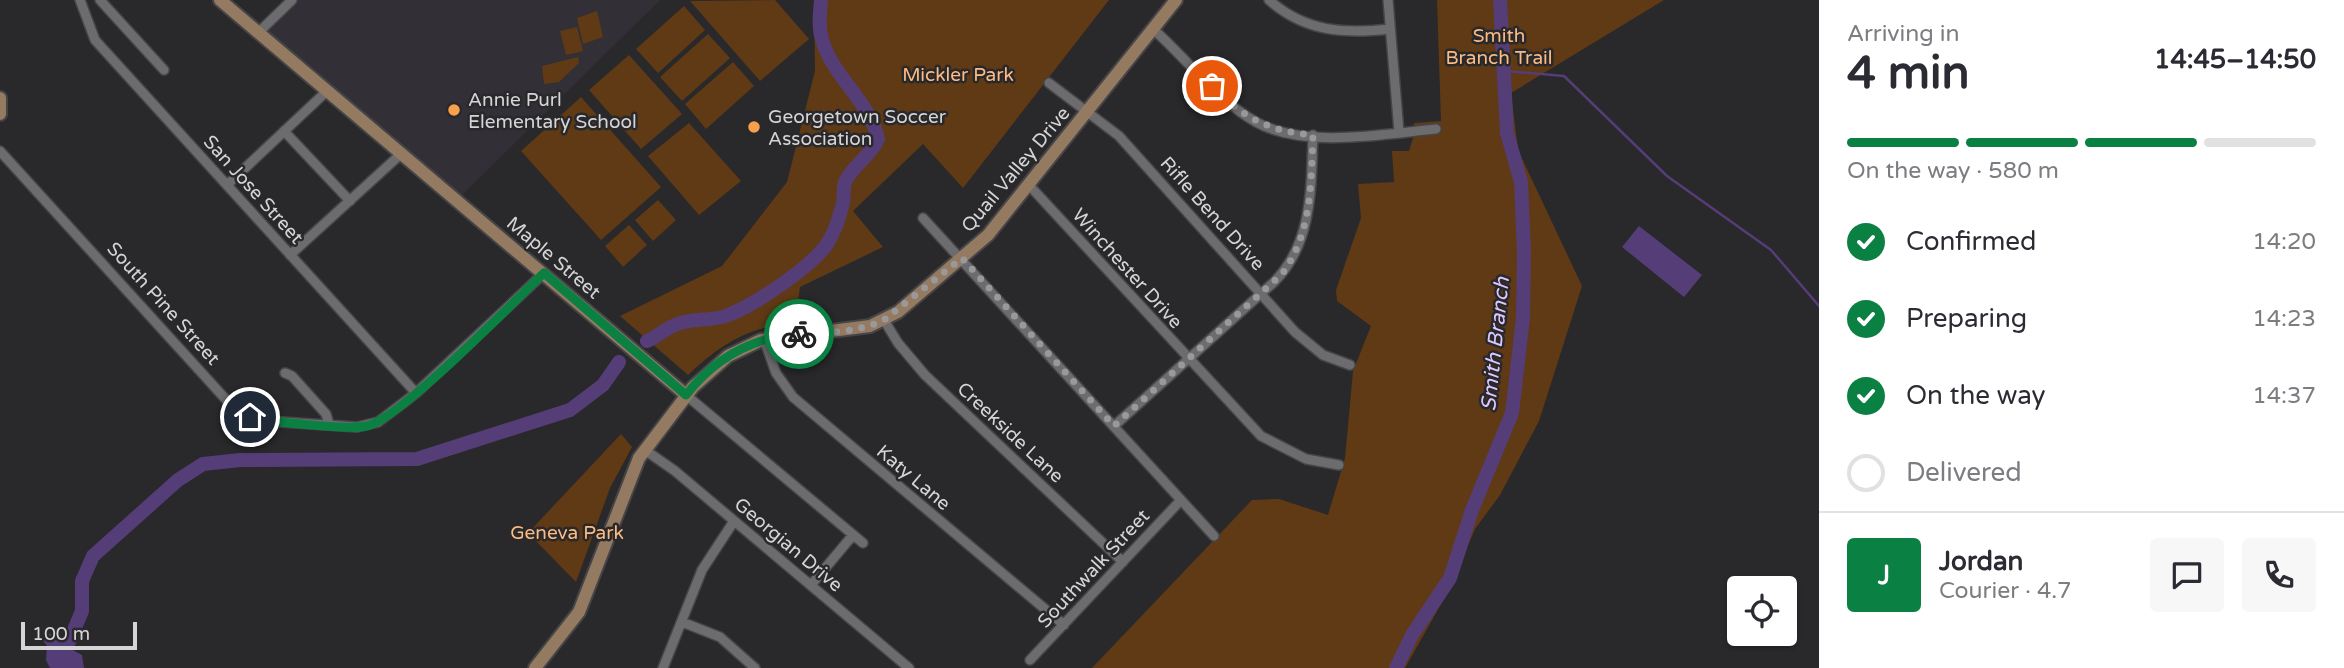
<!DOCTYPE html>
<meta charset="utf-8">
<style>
body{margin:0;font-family:"Varela Round",sans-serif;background:#f7f7f7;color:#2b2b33;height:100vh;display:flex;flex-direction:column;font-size:26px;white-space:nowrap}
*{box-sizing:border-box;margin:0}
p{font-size:23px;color:#7c7c81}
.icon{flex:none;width:38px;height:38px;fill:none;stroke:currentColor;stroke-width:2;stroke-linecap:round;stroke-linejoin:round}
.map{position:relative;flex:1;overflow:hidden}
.panel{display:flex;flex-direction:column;background:#fff;width:525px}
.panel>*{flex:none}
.buttons{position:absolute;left:1727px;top:576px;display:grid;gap:14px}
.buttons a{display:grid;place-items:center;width:70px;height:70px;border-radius:7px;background:#fff;box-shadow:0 2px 5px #0004;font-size:35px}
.scale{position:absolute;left:21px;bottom:18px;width:116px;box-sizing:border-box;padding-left:7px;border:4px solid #d5d4d6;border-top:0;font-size:19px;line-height:24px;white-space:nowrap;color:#d5d4d6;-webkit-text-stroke:5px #29282b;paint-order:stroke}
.pin{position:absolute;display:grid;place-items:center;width:60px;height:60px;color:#fff;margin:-30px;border:4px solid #fff;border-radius:50%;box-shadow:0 2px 7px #0007}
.courier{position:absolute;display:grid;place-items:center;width:70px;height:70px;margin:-35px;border:5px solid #0b8043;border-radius:50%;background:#fff;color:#222;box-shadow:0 2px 9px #0007}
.overview em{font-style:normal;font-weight:700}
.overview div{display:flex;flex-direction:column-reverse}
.overview{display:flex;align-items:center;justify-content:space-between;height:119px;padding:0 28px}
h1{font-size:46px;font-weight:700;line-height:52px}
.bar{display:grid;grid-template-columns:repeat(4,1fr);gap:10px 7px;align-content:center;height:84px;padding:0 28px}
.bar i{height:9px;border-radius:5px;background:#e1e1e2}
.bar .active{background:#0b8043}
.bar p{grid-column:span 4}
.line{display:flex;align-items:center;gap:18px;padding:0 28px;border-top:2px solid #e1e1e2}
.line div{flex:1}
.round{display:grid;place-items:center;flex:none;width:74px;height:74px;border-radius:7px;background:#f7f7f7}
ol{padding:0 28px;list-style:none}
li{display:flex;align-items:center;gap:21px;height:77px}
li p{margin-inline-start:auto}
li .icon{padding:7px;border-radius:50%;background:#0b8043;color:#fff;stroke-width:4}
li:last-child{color:#7c7c81}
li i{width:38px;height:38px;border:4px solid #e1e1e2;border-radius:50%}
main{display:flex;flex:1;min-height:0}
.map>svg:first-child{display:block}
</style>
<main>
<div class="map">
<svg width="1819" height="668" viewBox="0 0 1819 668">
<rect width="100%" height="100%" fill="#29282b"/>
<path fill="#322f37" d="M284,0h376l-199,196 -203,-171z"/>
<path fill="#603a14" d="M775,0l34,39 -49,42 -70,-80z
M814,0h295l-146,188 -40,-44 -70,67 30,36 -83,40 -5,36c-45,3 -75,21 -107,52l-68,-59 102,-50 65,-84 28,-111z
M1437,0h227l-153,93 7,57 64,136 -43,135 -39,74 -25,34 -26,61 -44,78h-313l160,-168 27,-1 49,16 17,-57 8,-87 18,-45 -34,-25 -1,-11 25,-72 -3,-34 36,-2 -2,-31h17l5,-16v-12l27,-2z
M684,6l21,24 -47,43 -22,-24z
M597,11l6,26 -20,7 -6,-26z
M577,27l6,24 -17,4 -6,-24z
M708,34l22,24 -48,43 -22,-24z
M629,55l53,59 -41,35 -52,-59z
M578,57l1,6 -20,19 -15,2 -2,-18z
M733,62l21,24 -48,43 -21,-25z
M581,97l80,90 -60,53 -80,-89z
M689,123l52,58 -42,34 -51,-59z
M658,200l18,20 -23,21 -18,-21z
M629,225l18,20 -24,22 -18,-21z
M621,434l11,13 -22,41 -34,94 -48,-49z"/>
<path fill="#553d77" d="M1639,226l63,49 -18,22 -62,-50z
M48,633l21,9 2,7 11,6 2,13h-34l-4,-8 1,-14 -5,-7z"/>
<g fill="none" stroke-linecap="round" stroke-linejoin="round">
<path stroke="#553d77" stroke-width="2.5" d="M1506,71l58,5 103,100 104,74 48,56"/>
<path stroke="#553d77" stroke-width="14" d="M647,341c10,-4 18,-12 28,-16 15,-7 31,-4 47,-8 27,-7 96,-54 108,-78 6,-11 10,-24 13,-36 1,-6 0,-15 2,-21 7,-16 26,-26 33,-43 -8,-38 -46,-62 -56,-100 -4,-12 -2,-27 -1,-39
M69,642l13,-31v-30l11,-25 85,-76 25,-16 37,-4 177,-1 153,-49 33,-25 16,-23
M1396,668l16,-33 38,-57 22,-68 40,-97 11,-95 1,-66 -3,-70 -14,-49 -7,-133"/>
<defs>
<path id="street" d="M80,0l15,40 321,353
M100,0l64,70
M1269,0c36,32 75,34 121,29
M1388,0l11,132
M1153,29c33,29 65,72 103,93 48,27 128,12 180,7
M259,32l33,-32
M1049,83l70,53 176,196 28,23 27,10
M284,131l66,70
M0,151l230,253 20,13 18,4 89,6 21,-5 38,-29 128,-120
M1028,184l233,252 45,23 33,6
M227,185l101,-95
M923,218l291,318
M290,255l112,-102
M884,320l14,23 27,32 198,187
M764,339l12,34 17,24 271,228
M285,373l7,3 34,38 3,10
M686,395l177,148
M1114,426l160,-144c39,-39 37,-95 39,-147
M645,450l30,21 234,197
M811,585l42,-50
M682,622l38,15 35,31
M1030,660l151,-160
M663,668l39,-98 32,-49"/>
<path id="secondary" d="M220,0l466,395
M0,98v16
M535,668l44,-56 60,-154 54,-71 35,-31 33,-16 109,-14 28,-14 90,-77 188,-235"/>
</defs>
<use href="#street" stroke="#454446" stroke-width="12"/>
<use href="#secondary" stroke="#454446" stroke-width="16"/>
<use href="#street" stroke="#6c6c6e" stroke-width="9"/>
<use href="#secondary" stroke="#947a61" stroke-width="12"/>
</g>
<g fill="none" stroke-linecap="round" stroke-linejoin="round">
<path stroke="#99989a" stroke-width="7" stroke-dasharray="0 12.6" d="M799,334c29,-1 59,-2 85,-14l78,-62 152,168 168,-152c30,-41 29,-90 31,-139 -42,-3 -72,-18 -101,-49"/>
<path stroke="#0b8043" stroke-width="9" d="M250,417c22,5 97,13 117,9 33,-7 146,-124 177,-153l142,122c29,-37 67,-58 113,-61"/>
</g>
<g fill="#f8a04b" stroke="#29282b" stroke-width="2.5">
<circle cx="454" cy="110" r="7"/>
<circle cx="754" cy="127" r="7"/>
</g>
<g text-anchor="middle" stroke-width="5" stroke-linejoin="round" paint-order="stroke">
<g font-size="19" fill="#fabb84" stroke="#29282b">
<text x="1499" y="42">Smith<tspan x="1499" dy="22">Branch Trail</tspan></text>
<text x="958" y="81">Mickler Park</text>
<text x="567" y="539">Geneva Park</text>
</g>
<g font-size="19" fill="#d5d4d6" stroke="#29282b" text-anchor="start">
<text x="468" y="106">Annie Purl<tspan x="468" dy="22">Elementary School</tspan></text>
<text x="768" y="123">Georgetown Soccer<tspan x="768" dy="22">Association</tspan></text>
</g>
<g font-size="19" fill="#d5d4d6" stroke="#29282b">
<text transform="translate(1015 169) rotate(-50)" y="7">Quail Valley Drive</text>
<text transform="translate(254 189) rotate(48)" y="7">San Jose Street</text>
<text transform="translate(1213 213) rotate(48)" y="7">Rifle Bend Drive</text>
<text transform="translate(554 257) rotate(40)" y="7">Maple Street</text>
<text transform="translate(1128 268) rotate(48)" y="7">Winchester Drive</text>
<text transform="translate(164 303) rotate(48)" y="7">South Pine Street</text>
<text transform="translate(1011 432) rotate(43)" y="7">Creekside Lane</text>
<text transform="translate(914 477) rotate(40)" y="7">Katy Lane</text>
<text transform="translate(789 544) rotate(40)" y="7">Georgian Drive</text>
<text transform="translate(1093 568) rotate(-47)" y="7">Southwalk Street</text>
</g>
<g font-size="21" font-style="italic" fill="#dcc8fe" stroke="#29282b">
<text transform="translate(1495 344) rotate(-84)" y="7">Smith Branch</text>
</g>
</g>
</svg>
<div class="buttons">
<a><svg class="icon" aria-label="locate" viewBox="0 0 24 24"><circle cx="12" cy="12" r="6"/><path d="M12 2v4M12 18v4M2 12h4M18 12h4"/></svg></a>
</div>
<div class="scale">100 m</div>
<div class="pin" style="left:1212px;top:86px;background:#ea580c"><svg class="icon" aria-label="bag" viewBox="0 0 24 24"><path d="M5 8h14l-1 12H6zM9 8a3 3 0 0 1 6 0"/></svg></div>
<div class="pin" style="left:250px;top:417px;background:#1f2937"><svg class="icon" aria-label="home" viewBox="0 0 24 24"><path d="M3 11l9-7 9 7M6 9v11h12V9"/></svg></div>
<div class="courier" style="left:799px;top:334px"><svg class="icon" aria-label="bike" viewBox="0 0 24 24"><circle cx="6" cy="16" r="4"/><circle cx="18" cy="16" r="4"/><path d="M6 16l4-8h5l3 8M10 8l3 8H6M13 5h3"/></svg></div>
</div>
<section class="panel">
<div class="overview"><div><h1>4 min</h1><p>Arriving in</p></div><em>14:45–14:50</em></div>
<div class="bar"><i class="active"></i><i class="active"></i><i class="active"></i><i></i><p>On the way · 580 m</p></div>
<ol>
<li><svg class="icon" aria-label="check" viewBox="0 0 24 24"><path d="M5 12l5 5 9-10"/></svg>Confirmed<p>14:20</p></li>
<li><svg class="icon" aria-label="check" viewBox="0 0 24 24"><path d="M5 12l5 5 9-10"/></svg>Preparing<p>14:23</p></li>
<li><svg class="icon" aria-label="check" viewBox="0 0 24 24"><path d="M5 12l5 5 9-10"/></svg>On the way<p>14:37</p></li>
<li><i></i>Delivered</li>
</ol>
<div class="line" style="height:126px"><b class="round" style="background:#0b8043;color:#fff">J</b><div><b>Jordan</b><p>Courier · 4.7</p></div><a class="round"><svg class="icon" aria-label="chat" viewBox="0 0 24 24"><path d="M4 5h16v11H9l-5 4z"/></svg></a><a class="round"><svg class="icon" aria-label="phone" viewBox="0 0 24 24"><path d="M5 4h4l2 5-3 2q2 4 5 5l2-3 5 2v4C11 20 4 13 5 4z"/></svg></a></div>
</section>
</main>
